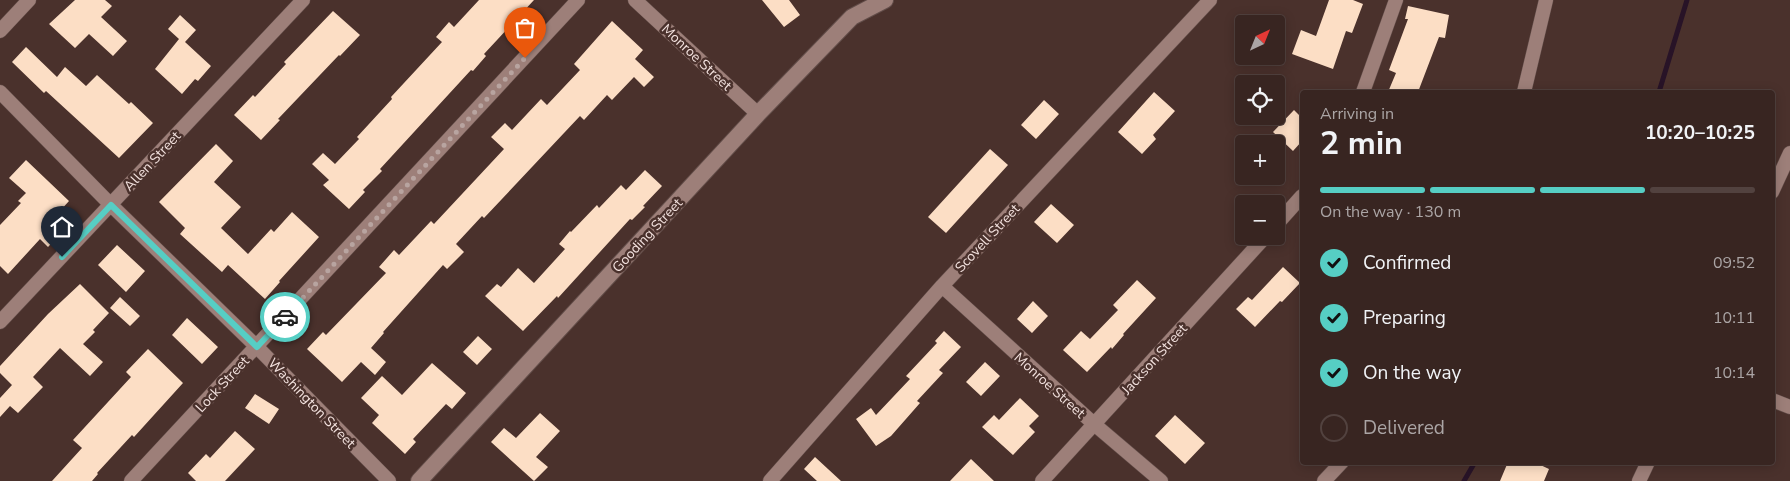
<!DOCTYPE html>
<meta charset="utf-8">
<style>
body{margin:0;font-family:"Nunito Sans",sans-serif;background:#3f2d2a;color:#f1f3f6;height:100vh;display:flex;flex-direction:column;font-size:19px;white-space:nowrap}
*{box-sizing:border-box;margin:0}
p{font-size:16px;color:#aba5a5}
.icon{flex:none;width:28px;height:28px;fill:none;stroke:currentColor;stroke-width:2;stroke-linecap:round;stroke-linejoin:round}
.map{position:relative;flex:1;overflow:hidden}
.drawer{position:absolute;left:1300px;top:90px;width:475px;height:375px;display:flex;flex-direction:column;background:#382521;border-radius:5px;box-shadow:0 2px 12px #0003,0 0 0 1px #52423f}
.drawer>*{flex:none}
.needle{width:32px;rotate:43deg}
.controls{position:absolute;left:1235px;top:15px;display:grid;gap:10px}
.controls a{display:grid;place-items:center;width:50px;height:50px;border-radius:5px;background:#382521;box-shadow:0 2px 12px #0003,0 0 0 1px #52423f;font-size:25px}
.pin{position:absolute;display:grid;place-items:center;width:42px;height:42px;color:#fff;margin:-51px -21px;border-radius:50% 50% 50% 0;rotate:-45deg;box-shadow:0 0 5px #0007}
.pin .icon{rotate:45deg}
.courier{position:absolute;display:grid;place-items:center;width:50px;height:50px;margin:-25px;border:4px solid #56cec4;border-radius:50%;background:#fff;color:#222;box-shadow:0 1px 6px #0007}
.overview em{font-style:normal;font-weight:700}
.overview div{display:flex;flex-direction:column-reverse}
.overview{display:flex;align-items:center;justify-content:space-between;height:85px;padding:0 20px}
h1{font-size:32px;font-weight:700;line-height:38px}
.bar{display:grid;grid-template-columns:repeat(4,1fr);gap:8px 5px;align-content:center;height:60px;padding:0 20px}
.bar i{height:6px;border-radius:4px;background:#52423f}
.bar .active{background:#56cec4}
.bar p{grid-column:span 4}
ol{padding:0 20px;list-style:none}
li{display:flex;align-items:center;gap:15px;height:55px}
li p{margin-inline-start:auto}
li .icon{padding:5px;border-radius:50%;background:#56cec4;color:#111;stroke-width:4}
li:last-child{color:#aba5a5}
li i{width:28px;height:28px;border:2px solid #52423f;border-radius:50%}
.map>svg:first-child{display:block}
</style>
<div class="map">
<svg width="1790" height="481" viewBox="0 0 1790 481">
<rect width="100%" height="100%" fill="#4a312c"/>
<g fill="none" stroke-linecap="round" stroke-linejoin="round">
<path stroke="#281327" stroke-width="5" d="M1659,92l28,-92
M1464,481l11,-19"/>
</g>
<path fill="#fcdec5" d="M75,0h30l7,6 -11,11 26,24 -14,15 -24,-22 -14,14 -26,-24z
M479,0h55l-50,54 2,2 -13,15 -2,-1 -91,99 2,2 -19,19 2,2 -16,17 -26,-24 6,-5 -17,-16 11,-11 12,11 24,-25 -2,-2 35,-38 -1,-2 51,-55 -6,-5 13,-15 5,5z
M762,0h27l11,15 -16,12z
M1329,0h24l10,4 -11,29 -6,-2 -13,38 -41,-15 9,-24 15,6z
M1408,6l41,9 -4,23 -6,-1 -21,55h-30l8,-19 -7,-3 19,-51h-3z
M333,11l27,24 -20,21 -1,-1 -61,64 2,1 -19,20 -27,-25 19,-20 2,2 31,-33 -2,-2z
M180,15l16,15 -11,12 26,24 -13,15 -3,-2 -13,15 -27,-25 24,-30 -11,-10z
M612,21l31,29 -8,9 19,18 -10,10 -10,-10 -22,23 -5,-5 -23,25 -4,-4 -96,102 -2,-2 -26,28 8,8 -17,17 -4,-4 -60,67 1,1 -13,15 15,14 -11,13 -14,-13 -19,20 -35,-33 16,-17 3,3 60,-62 -7,-6 15,-17 5,5 32,-34 3,3 70,-75 -13,-12 14,-14 7,7 29,-31 6,6 33,-35 -6,-6z
M26,47l31,30 8,-10 21,19 11,-11 32,29 2,-2 22,21 -34,35 -73,-67 -2,2 -32,-31z
M1154,92l21,19 -22,24 3,4 -14,15 -24,-22z
M1044,100l15,14 -23,25 -15,-14z
M1294,110l8,8v23l-9,10 -20,-19z
M216,144l17,17 -19,21 27,25 -20,21 27,26 23,-25 3,3 18,-20 27,25 -40,44 1,1 -15,17 -37,-34 -6,7 -20,-18 -22,-20 5,-6 -26,-26z
M990,149l18,16 -62,68 -18,-16z
M26,160l43,41 -18,20 12,10 -15,16 -8,-8 -32,35 -8,-8v-41l21,-22 -3,-2 8,-8 -17,-15z
M645,170l17,16 -19,20 2,1 -13,13 -2,-1 -72,79 -1,-2 -34,35 -38,-35 12,-12 4,3 17,-19 16,15 31,-34 -6,-5 11,-13 1,1 26,-27 2,3 22,-23 5,5z
M1051,204l23,21 -17,18 -23,-21z
M117,245l28,26 -19,21 -28,-27z
M1283,267l17,16 -18,19 -2,-1 -25,26 -19,-18 12,-12 4,3z
M1137,280l19,18 -33,36 1,1 -12,14 -1,-2 -24,25 -24,-22 18,-19 9,8 28,-29 -5,-5z
M80,284l29,29 -16,17 2,2 -12,12 20,18 -13,14 -30,-28 -27,29 10,10 -25,26 -8,-7 -10,11v-19l12,-13 -12,-12v-7l48,-52z
M120,297l20,19 -10,10 -20,-18z
M1033,301l15,15 -16,17 -15,-14z
M187,318l31,29 -16,17 -30,-29z
M944,331l17,16 -22,23 4,3 -26,28 3,2 -29,33 -15,10 -20,-27 15,-11 5,7 34,-36 -4,-3 31,-33 -2,-2z
M478,336l14,13 -15,16 -14,-13z
M148,349l35,34 -49,54 -2,-2 -35,38 1,1 -6,7h-40l30,-33 -9,-8 58,-63 -5,-5z
M985,362l15,14 -19,20 -15,-14z
M432,363l34,30 -14,16 -6,-5 -33,35 3,3 -11,12 -33,-31 7,-8 -18,-17 21,-22 20,19z
M255,394l24,15 -10,15 -24,-16z
M1020,398l19,18 -10,10 6,6 -22,23 -31,-28 12,-12 5,5z
M540,413l20,18 -24,26 12,10 -14,14 -43,-39 13,-14 12,10z
M1175,415l30,28 -20,21 -30,-28z
M235,431l20,18 -30,32h-29l-8,-8 18,-19 4,4z
M815,457l26,24h-24l-13,-12z
M971,459l23,22h-44z
M1508,462h26l15,7 -5,12h-44z"/>
<g fill="none" stroke-linecap="round" stroke-linejoin="round">
<defs>
<path id="minor" d="M635,0l123,114
M0,31l29,-31
M0,92l111,113 146,142 132,134
M1363,92l33,-92
M1524,92l22,-92
M1772,192l18,-39
M1276,225l26,-29
M942,286l152,138 67,57
M0,322l303,-322
M1772,400l18,7
M131,481l447,-481
M770,481l172,-195 268,-286
M1042,481l224,-245
M1324,481l18,-19
M1639,481l9,-19"/>
<path id="tertiary" d="M419,481l339,-367 94,-97 33,-17"/>
</defs>
<use href="#minor" stroke="#624d49" stroke-width="15"/>
<use href="#tertiary" stroke="#624d49" stroke-width="18"/>
<use href="#minor" stroke="#9d7f79" stroke-width="14"/>
<use href="#tertiary" stroke="#9d7f79" stroke-width="16"/>
</g>
<g fill="none" stroke-linecap="round" stroke-linejoin="round">
<path stroke="#b8a4a0" stroke-width="5" stroke-dasharray="0 9" d="M285,317l240,-259"/>
<path stroke="#56cec4" stroke-width="6" d="M62,257l49,-52 146,142 28,-30"/>
</g>
<g text-anchor="middle" stroke-width="5" stroke-linejoin="round" paint-order="stroke">
<g font-size="14" fill="#f3e2df" stroke="#4a312c">
<text transform="translate(697 57) rotate(43)" y="5">Monroe Street</text>
<text transform="translate(152 161) rotate(-47)" y="5">Allen Street</text>
<text transform="translate(647 235) rotate(-47)" y="5">Gooding Street</text>
<text transform="translate(987 238) rotate(-47)" y="5">Scovell Street</text>
<text transform="translate(1154 359) rotate(-48)" y="5">Jackson Street</text>
<text transform="translate(222 384) rotate(-47)" y="5">Lock Street</text>
<text transform="translate(1050 385) rotate(42)" y="5">Monroe Street</text>
<text transform="translate(312 403) rotate(46)" y="5">Washington Street</text>
</g>
</g>
</svg>
<div class="controls">
<a><svg class="needle" viewBox="-14 -14 28 28"><path d="M0-13l5 13h-10z" fill="#e53935"/><path d="M0 13l5-13h-10z" fill="#aba5a5"/></svg></a>
<a><svg class="icon" aria-label="locate" viewBox="0 0 24 24"><circle cx="12" cy="12" r="6"/><path d="M12 2v4M12 18v4M2 12h4M18 12h4"/></svg></a>
<a>+</a>
<a>−</a>
</div>
<div class="pin" style="left:525px;top:58px;background:#ea580c"><svg class="icon" aria-label="bag" viewBox="0 0 24 24"><path d="M5 8h14l-1 12H6zM9 8a3 3 0 0 1 6 0"/></svg></div>
<div class="pin" style="left:62px;top:257px;background:#1f2937"><svg class="icon" aria-label="home" viewBox="0 0 24 24"><path d="M3 11l9-7 9 7M6 9v11h12V9"/></svg></div>
<div class="courier" style="left:285px;top:317px"><svg class="icon" aria-label="car" viewBox="0 0 24 24"><path d="M5 17H2v-5l4-1 3-4h7l3 4 3 1v5h-3M9 17h6M6 11h13"/><circle cx="7" cy="17" r="2"/><circle cx="17" cy="17" r="2"/></svg></div>
<section class="drawer">
<div class="overview"><div><h1>2 min</h1><p>Arriving in</p></div><em>10:20–10:25</em></div>
<div class="bar"><i class="active"></i><i class="active"></i><i class="active"></i><i></i><p>On the way · 130 m</p></div>
<ol>
<li><svg class="icon" aria-label="check" viewBox="0 0 24 24"><path d="M5 12l5 5 9-10"/></svg>Confirmed<p>09:52</p></li>
<li><svg class="icon" aria-label="check" viewBox="0 0 24 24"><path d="M5 12l5 5 9-10"/></svg>Preparing<p>10:11</p></li>
<li><svg class="icon" aria-label="check" viewBox="0 0 24 24"><path d="M5 12l5 5 9-10"/></svg>On the way<p>10:14</p></li>
<li><i></i>Delivered</li>
</ol>
</section>
</div>
